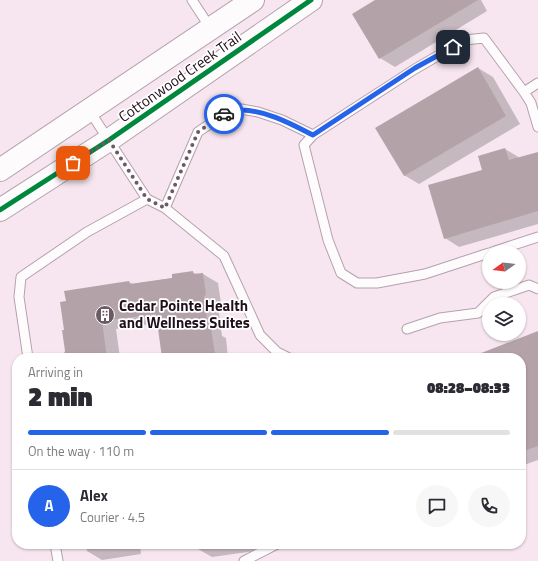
<!DOCTYPE html>
<meta charset="utf-8">
<style>
body{margin:0;font-family:"Titillium Web",sans-serif;background:#f7f7f7;color:#2b2b33;height:100vh;display:flex;flex-direction:column;font-size:15px;white-space:nowrap}
*{box-sizing:border-box;margin:0}
p{font-size:13px;color:#7c7c81}
.icon{flex:none;width:22px;height:22px;fill:none;stroke:currentColor;stroke-width:2;stroke-linecap:round;stroke-linejoin:round}
.map{position:relative;flex:1;overflow:hidden}
.drawer{position:absolute;left:12px;top:353px;width:514px;height:196px;display:flex;flex-direction:column;background:#fff;border-radius:16px;box-shadow:0 1px 3px #0004}
.drawer>*{flex:none}
.needle{width:26px;rotate:255deg}
.tools{position:absolute;left:482px;top:245px;display:grid;gap:8px}
.tools a{display:grid;place-items:center;width:44px;height:44px;border-radius:50%;background:#fff;box-shadow:0 1px 3px #0004;font-size:20px}
.pin{position:absolute;display:grid;place-items:center;width:34px;height:34px;color:#fff;margin:-17px;border-radius:8px;box-shadow:0 2px 6px #0006}
.courier{position:absolute;display:grid;place-items:center;width:40px;height:40px;margin:-20px;border:3px solid #2563eb;border-radius:50%;background:#fff;color:#222;box-shadow:0 1px 5px #0007}
.head em{font-style:normal;font-weight:800}
.head div{display:flex;flex-direction:column-reverse}
.head{display:flex;align-items:center;justify-content:space-between;height:68px;padding:0 16px}
h1{font-size:26px;font-weight:800;line-height:30px}
.bar{display:grid;grid-template-columns:repeat(4,1fr);gap:6px 4px;align-content:center;height:48px;padding:0 16px}
.bar i{height:5px;border-radius:3px;background:#e1e1e2}
.bar .on{background:#2563eb}
.bar p{grid-column:span 4}
.line{display:flex;align-items:center;gap:10px;padding:0 16px;border-top:1px solid #e1e1e2}
.line div{flex:1}
.round{display:grid;place-items:center;flex:none;width:42px;height:42px;border-radius:21px;background:#f7f7f7}
.map>svg:first-child{display:block}
</style>
<div class="map">
<svg width="538" height="561" viewBox="0 0 538 561">
<rect width="100%" height="100%" fill="#f7e6ef"/>
<path fill="#0003" d="M377,0h104l6,11 -92,56 -15,-9z
M478,68l15,9 27,47 -101,60 -15,-9z
M505,149l15,9 18,-4v70l-79,23 -14,-9 38,-68z
M193,272l4,3 6,-1 15,9 3,20 -3,2 4,31 4,2 2,20h-65l-5,-35 -42,6 4,29h-55l-1,-6 2,-1 63,-69 4,2 40,-6z
M538,332v128l-17,6v-108h-49z
M86,544h54l1,10 -39,6 -15,-9z
M197,544h57l1,7 -43,6 -14,-8z"/>
<path fill="#b4a2a9" d="M375,0h103l-99,59 -27,-45z
M478,67l28,49 -102,60 -29,-48z
M505,148l4,12 29,-8v59l-94,28 -16,-54 54,-15 -4,-14z
M193,271v3l10,-1 3,22 -2,1 4,33h3l4,25h-2v4h-51l-6,-44 -54,7 5,37h-41l-4,-28h2l-4,-28 6,-1 -2,-10 65,-10 1,3 42,-6v-4z
M538,331v115l-17,6v-94l-50,-1z"/>
<g fill="none" stroke-linecap="round" stroke-linejoin="round">
<defs>
<path id="lane" d="M192,0l19,29
M524,92l14,-9
M89,110l58,89 18,9 59,48 36,79 17,17 12,6
M165,208l33,-76 26,-18 17,-5 17,3 24,8 31,15
M492,252l46,-15
M489,253l-64,21 -48,9h-20l-16,-10 -13,-33 -24,-95 9,-10 102,-66 50,-29 19,-2 40,54 7,11 7,24
M407,329l33,-11 38,-5 16,-16 35,-12 9,4
M28,358l-9,-61 2,-20 66,-45 60,-33
M55,544l3,17
M244,561l33,-17"/>
<path id="secondary" d="M0,170l253,-170
M0,210l109,-70 202,-140"/>
</defs>
<use href="#lane" stroke="#b3a2ac" stroke-width="11"/>
<use href="#secondary" stroke="#b3a2ac" stroke-width="24"/>
<use href="#lane" stroke="#fefbfd" stroke-width="9"/>
<use href="#secondary" stroke="#fefbfd" stroke-width="22"/>
<defs>
<path id="cycleway" d="M0,210l109,-70 202,-140"/>
</defs>
<use href="#cycleway" stroke="#fff" stroke-width="8"/>
<use href="#cycleway" stroke="#00873e" stroke-width="5"/>
</g>
<g fill="none" stroke-linecap="round" stroke-linejoin="round">
<path stroke="#6b5a64" stroke-width="4" stroke-dasharray="0 7.2" d="M73,163l36,-23 38,59 18,9 33,-76 26,-18"/>
<path stroke="#2563eb" stroke-width="5" d="M224,114c6,-2 13,-5 18,-4 26,1 49,14 71,25l102,-67 38,-21"/>
</g>
<defs>
<symbol id="building-disc" viewBox="-11 -11 22 22"><circle r="9.5" fill="#6b5a64" stroke="#fff"/><path d="M-4-6H4V6H1V3H-1V6H-4ZM-2.5-4.3h1.7v1.8h-1.7ZM.8-4.3h1.7v1.8H.8ZM-2.5-1h1.7V.8h-1.7ZM.8-1h1.7V.8H.8Z" fill="#fff"/></symbol>
</defs>
<g fill-rule="evenodd">
<use href="#building-disc" x="94" y="304" width="22" height="22"/>
</g>
<g text-anchor="middle" stroke-width="3.5" stroke-linejoin="round" paint-order="stroke">
<g font-size="15" fill="#200e19" stroke="#fff">
<text transform="translate(180 77) rotate(-35)" y="5">Cottonwood Creek Trail</text>
</g>
<g font-size="15" font-weight="bold" fill="#200e19" stroke="#fff" text-anchor="start">
<text x="119" y="311">Cedar Pointe Health<tspan x="119" dy="17">and Wellness Suites</tspan></text>
</g>
</g>
</svg>
<div class="tools">
<a><svg class="needle" viewBox="-14 -14 28 28"><path d="M0-13l5 13h-10z" fill="#e53935"/><path d="M0 13l5-13h-10z" fill="#7c7c81"/></svg></a>
<a><svg class="icon" aria-label="layers" viewBox="0 0 24 24"><path d="M12 4l9 5-9 5-9-5zM3 14l9 5 9-5"/></svg></a>
</div>
<div class="pin" style="left:73px;top:163px;background:#ea580c"><svg class="icon" aria-label="bag" viewBox="0 0 24 24"><path d="M5 8h14l-1 12H6zM9 8a3 3 0 0 1 6 0"/></svg></div>
<div class="pin" style="left:453px;top:47px;background:#1f2937"><svg class="icon" aria-label="home" viewBox="0 0 24 24"><path d="M3 11l9-7 9 7M6 9v11h12V9"/></svg></div>
<div class="courier" style="left:224px;top:114px"><svg class="icon" aria-label="car" viewBox="0 0 24 24"><path d="M5 17H2v-5l4-1 3-4h7l3 4 3 1v5h-3M9 17h6M6 11h13"/><circle cx="7" cy="17" r="2"/><circle cx="17" cy="17" r="2"/></svg></div>
<section class="drawer">
<div class="head"><div><h1>2 min</h1><p>Arriving in</p></div><em>08:28–08:33</em></div>
<div class="bar"><i class="on"></i><i class="on"></i><i class="on"></i><i></i><p>On the way · 110 m</p></div>
<div class="line" style="height:72px"><b class="round" style="background:#2563eb;color:#fff">A</b><div><b>Alex</b><p>Courier · 4.5</p></div><a class="round"><svg class="icon" aria-label="chat" viewBox="0 0 24 24"><path d="M4 5h16v11H9l-5 4z"/></svg></a><a class="round"><svg class="icon" aria-label="phone" viewBox="0 0 24 24"><path d="M5 4h4l2 5-3 2q2 4 5 5l2-3 5 2v4C11 20 4 13 5 4z"/></svg></a></div>
</section>
</div>
